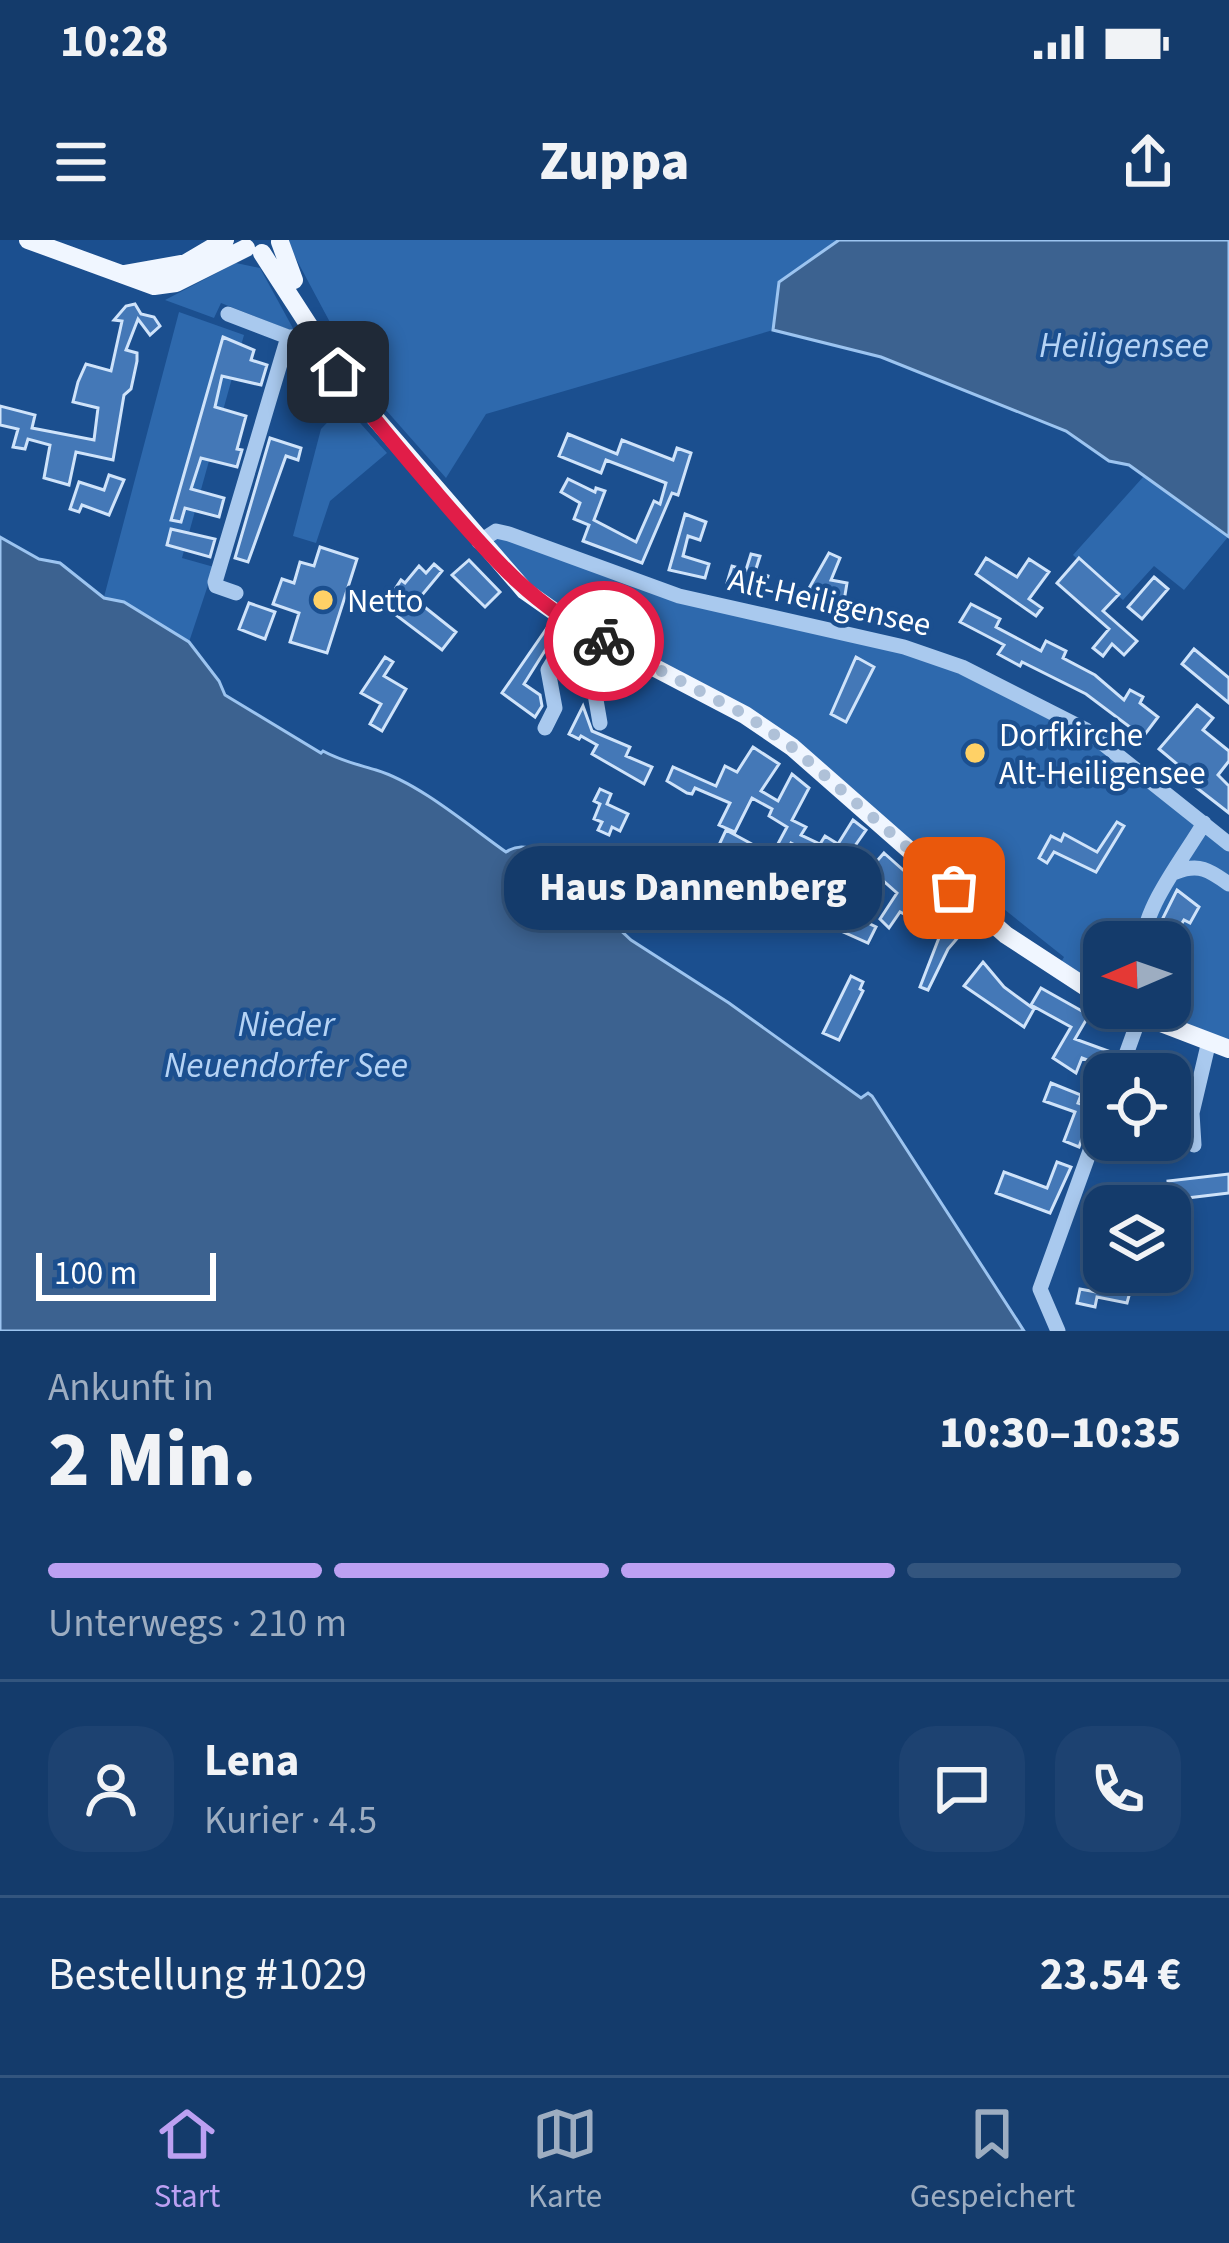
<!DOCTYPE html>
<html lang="de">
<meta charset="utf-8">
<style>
body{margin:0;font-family:"Source Sans 3",sans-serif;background:#1d4271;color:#f1f3f6;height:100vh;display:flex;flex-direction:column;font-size:45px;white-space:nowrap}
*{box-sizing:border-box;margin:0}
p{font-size:39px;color:#9dadc1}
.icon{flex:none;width:66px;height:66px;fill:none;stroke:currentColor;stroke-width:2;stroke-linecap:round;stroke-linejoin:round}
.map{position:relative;height:1091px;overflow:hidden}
.side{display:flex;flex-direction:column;background:#143b6b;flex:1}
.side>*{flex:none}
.needle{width:78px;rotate:268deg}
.controls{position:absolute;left:1083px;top:681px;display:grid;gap:24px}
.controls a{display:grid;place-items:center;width:108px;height:108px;border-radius:24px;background:#143b6b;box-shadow:0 6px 18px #0003,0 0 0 3px #33557e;font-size:60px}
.scale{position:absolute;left:36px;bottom:30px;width:180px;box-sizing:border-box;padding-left:12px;border:6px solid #fff;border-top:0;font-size:33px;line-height:42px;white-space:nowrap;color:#fff;-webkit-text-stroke:9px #1b4f8f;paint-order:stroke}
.pin{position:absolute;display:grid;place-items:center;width:102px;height:102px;color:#fff;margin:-51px;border-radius:24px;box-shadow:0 6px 18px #0006}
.courier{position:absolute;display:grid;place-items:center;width:120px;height:120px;margin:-60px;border:9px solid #e11d48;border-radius:50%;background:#fff;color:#222;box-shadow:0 3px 15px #0007}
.bubble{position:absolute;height:84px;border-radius:36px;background:#143b6b;box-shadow:0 6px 18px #0003,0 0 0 3px #33557e;font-size:39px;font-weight:800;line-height:84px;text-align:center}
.summary em{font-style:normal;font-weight:800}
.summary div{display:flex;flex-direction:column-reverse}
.summary{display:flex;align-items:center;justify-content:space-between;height:204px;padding:0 48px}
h1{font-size:78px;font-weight:800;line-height:90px}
.bar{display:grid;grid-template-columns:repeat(4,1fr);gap:18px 12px;align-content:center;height:144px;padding:0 48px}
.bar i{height:15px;border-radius:9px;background:#33557e}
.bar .on{background:#bca0f2}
.bar p{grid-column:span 4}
.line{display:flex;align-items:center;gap:30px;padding:0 48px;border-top:3px solid #33557e}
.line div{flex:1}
.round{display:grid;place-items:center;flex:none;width:126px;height:126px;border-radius:36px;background:#1d4271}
.status{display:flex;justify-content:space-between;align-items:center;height:84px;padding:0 60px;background:#143b6b;direction:ltr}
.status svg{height:33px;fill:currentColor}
header{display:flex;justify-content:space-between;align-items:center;height:156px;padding:0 48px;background:#143b6b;font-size:54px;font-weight:800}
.tabs{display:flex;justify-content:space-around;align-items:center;height:168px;border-top:3px solid #33557e;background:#143b6b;font-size:33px;color:#9dadc1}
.tabs a{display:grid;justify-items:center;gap:6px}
.tabs .on{color:#bca0f2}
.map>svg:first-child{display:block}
</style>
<div class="status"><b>10:28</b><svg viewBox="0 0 49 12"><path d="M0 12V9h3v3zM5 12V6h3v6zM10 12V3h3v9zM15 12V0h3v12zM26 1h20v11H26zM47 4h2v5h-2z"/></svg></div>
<header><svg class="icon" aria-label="menu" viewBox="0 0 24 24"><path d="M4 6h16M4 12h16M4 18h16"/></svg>Zuppa<svg class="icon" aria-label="share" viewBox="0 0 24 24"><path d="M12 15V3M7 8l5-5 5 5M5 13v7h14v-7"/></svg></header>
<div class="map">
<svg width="1229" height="1091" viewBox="0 0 1229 1091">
<rect width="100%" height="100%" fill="#1b4f8f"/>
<path fill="#2e69ad" d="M286,0h553l-60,42 -6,48 -287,84 -40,64 -83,-94z
M236,23l24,5 35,64 -74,-29 -7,15 -49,-18z
M179,72l65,23 -62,223 32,9 -25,75 -31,-19 -110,-36v-28l56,38z
M344,165l43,48 -57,48 -14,42 -23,-7 28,-107z
M1144,236l84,61 -44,53 -30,-24 -31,34 -50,-45z
M500,296l80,31 319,80 169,75 161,126v195l-93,-35h34v-66h-66v50l-45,-26 5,-9 -99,-79 -9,5 -112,-101 -260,-159 -60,-43 -30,-38z"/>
<path fill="#3c6290" stroke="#9cc4f0" stroke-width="3" d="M839,0h390v297l-100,-72 -20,-4 -43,-30 -185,-74 -108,-27 6,-48z
M0,297l39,22 21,4 44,35 20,4 65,40 30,39 6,14 96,58 2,-2c18,10 33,13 53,19 43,13 93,56 130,82 18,-12 35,0 47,14l7,-1v15l25,17 46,43 98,63 132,95 7,-5 4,3 152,235h-1024z"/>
<path fill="#4478b7" stroke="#cfe3fa" stroke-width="3" fill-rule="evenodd" d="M135,64l6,10 13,3 6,9 -10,9 -12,-16 -12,31 11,3v8l-6,28 -7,6 -11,65 -37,-8 -7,33 -25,-7 6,-33 -22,-6 -3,10 -12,-2 5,-18 -18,-4v-19l35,9 -3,13 62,12 4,-32 -25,-6 5,-20 8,-18 25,7 11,-50 -8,-1 12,-14z
M223,97l31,13 -3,10 16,5 -6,20 -39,-9 -7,31 31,9 -9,33 5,1 -5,17 -36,-9 -10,31 33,9 -5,19 -34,-9 -4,14 -10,-2z
M568,194l49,20 5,-14 51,20 4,-12 14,5 -13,42 -6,-2 -30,70 -59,-22 6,-16 -15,-6 6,-16 -19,-11 7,-13 27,13 1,-4 9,3 -11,29 42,22 18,-41 6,3 6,-21 -60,-23 -5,13 -42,-17z
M270,198l31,10 -3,12 -12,-4 -38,106 -13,-4z
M109,235l15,5 -15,35 -27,-10 -3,7 -9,-3 9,-27 25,8z
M685,274l21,8 -6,18 -12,-4 -5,20 26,8 -4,14 -36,-8z
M171,289l44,10 -5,18 -43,-12z
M320,307l37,12 -30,94 -37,-11 9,-29 -26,-9 9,-25 12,4 6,-21 14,4z
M829,313l11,5 -9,22 16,3 -4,24 -9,-1 -9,5 -25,-4 -2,-18 10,1z
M751,314l9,2 -5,16 13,4 -5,18 -36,-11 5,-17 14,4z
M986,318l31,19 12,-18 20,13 -20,27 13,9 -6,8 -60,-42z
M1079,318l40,36 -16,17 34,30 -13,14 -12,-11 -9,12 -10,-8 16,-19 -52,-46z
M469,320l31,32 -15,15 -33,-32z
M434,324l8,7 -25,30 39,31 -14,18 -58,-44 17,-26 4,3 14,-17 7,7z
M1154,337l14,12 -26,30 -14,-12z
M249,363l26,9 -10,27 -26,-10z
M971,364l29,15 -4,8 45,24 5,-10 20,10 -3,7 32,17 29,25 6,-10 13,7 -3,6 18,14 -15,20 -57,-43 -64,-32 -2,4 -22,-12 6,-9 -44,-23z
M547,388l9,5 -32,51 16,11 2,11 -7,11 -33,-24z
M1194,409l35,29v25l-47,-39z
M385,417l8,5 -9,14 22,13 -24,42 -12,-7 11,-20 -20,-11z
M856,417l18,10 -28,55 -15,-8z
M1197,465l16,13 -10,12 26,21v10l-11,14 11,11v27l-50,-39 4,-5 -24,-20z
M583,466l9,25 38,16 -4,9 26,11 -8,17 -52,-30 5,-9 -16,-9 -2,3 -10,-5z
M753,507l26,17 -18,27 17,10 14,-27 17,14 -17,32 14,7 -5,8 19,9 5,-8 13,8 15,-24 13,10 -16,23 10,6 -29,46 45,22 -8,16 -85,-38 2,-5 -23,-14 4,-7 -6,-3 3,-4 -45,-25 8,-17 46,25 15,-28 -18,-11 3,-7 -20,-11 -17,34 -16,-7 11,-22 -35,-15 -3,6 -5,-1 -20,-12 6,-14 43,19 9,-20 12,6zM791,603l23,12 -3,6 24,12 -12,18 -25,-14 -4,7 -17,-10z
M600,549l11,5 -4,10 21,10 -8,17 -8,-4 -3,8 -11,-5 4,-8 -8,-3 6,-15 -6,-3z
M1117,582l7,4 -28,46 -42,-20 -7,11 -8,-5 12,-22 10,5 3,-7 33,18z
M884,613l83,74 -19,22 -20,41 -8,-3 22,-57 -20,-17 -6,7 -16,-8 -11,16 -9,-9 17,-26 -27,-24z
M685,627l32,17 -9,16 -14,-7 -3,6 -15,-10z
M1177,650l22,17 -9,16 -6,-3 -14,22h-10l-4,-3 1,-9z
M983,722l21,25 30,22 -10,18 -60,-41z
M851,736l12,6 -3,7 3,2 -24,49 -16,-7z
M1041,748l48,27 -14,24 33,12 -5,15 -21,-8 -6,15 -23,-15 18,-31 -40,-22z
M1051,843l30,12 -3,8 15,5 -14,39 -15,-6 11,-29 -31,-11z
M1057,922l14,5 -21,46 -54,-20 8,-21 43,16z
M1229,934v19l-59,7 -2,-19z
M1101,1032h27l-5,18 7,2 -3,11 -30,-6 -2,10 -18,-4 3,-14 16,3z"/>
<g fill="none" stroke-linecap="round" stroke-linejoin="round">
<path stroke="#a9c9ee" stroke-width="15" d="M228,74l60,23h28
M479,302l17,-11 13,3 170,62 225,51 58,20 124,63 143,114
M236,353l-20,-7 -1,-4 73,-245
M600,483l-5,-29 24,-46
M545,488l10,-20 -7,-38 27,-44
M1176,632c23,-9 33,-2 53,12
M1143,702c3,-38 41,-85 61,-119
M1119,834l18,-50 1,-16
M1137,900h3
M1194,905l-2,-32 17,-72
M1058,1091l-18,-42 64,-177"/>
<path stroke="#f0f6ff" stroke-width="18" d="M28,0l126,46 22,-3 70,-35
M280,2l14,38
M262,13l88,136 175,202 50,35 170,89 47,32 214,188 98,64
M124,34l62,-11 39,-23
M1122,768l107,41"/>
</g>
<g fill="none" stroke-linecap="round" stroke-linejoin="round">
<path stroke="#afc1d8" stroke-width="12" stroke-dasharray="0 21.6" d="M604,401l142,74 46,32 162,141"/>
<path stroke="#e11d48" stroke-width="15" d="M338,132c31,43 66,83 100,123 52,60 93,110 166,146"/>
</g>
<g fill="#ffd166" stroke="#1b4f8f" stroke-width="4.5">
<circle cx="323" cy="360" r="12"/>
<circle cx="975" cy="513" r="12"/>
</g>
<g text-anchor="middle" stroke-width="9" stroke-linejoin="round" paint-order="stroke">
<g font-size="33" fill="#fff" stroke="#1b4f8f" text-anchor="start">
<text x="347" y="372">Netto</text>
<text x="999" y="506">Dorfkirche<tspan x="999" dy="38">Alt-Heiligensee</tspan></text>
</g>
<g font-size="33" fill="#fff" stroke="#1b4f8f">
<text transform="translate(830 361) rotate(13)" y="12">Alt-Heiligensee</text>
</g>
<g font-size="36" font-style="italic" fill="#b5d3f5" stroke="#1b4f8f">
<text x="1124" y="117">Heiligensee</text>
<text x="286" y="796">Nieder<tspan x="286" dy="41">Neuendorfer See</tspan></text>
</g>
</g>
</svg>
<div class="controls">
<a><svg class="needle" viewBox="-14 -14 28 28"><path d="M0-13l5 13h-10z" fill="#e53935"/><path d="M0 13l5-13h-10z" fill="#9dadc1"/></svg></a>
<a><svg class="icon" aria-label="locate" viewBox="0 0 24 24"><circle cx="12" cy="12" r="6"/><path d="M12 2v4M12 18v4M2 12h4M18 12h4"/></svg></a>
<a><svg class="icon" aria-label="layers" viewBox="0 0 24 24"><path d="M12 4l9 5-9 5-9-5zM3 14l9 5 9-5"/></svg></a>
</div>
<div class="scale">100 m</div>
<div class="pin" style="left:954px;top:648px;background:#ea580c"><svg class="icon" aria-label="bag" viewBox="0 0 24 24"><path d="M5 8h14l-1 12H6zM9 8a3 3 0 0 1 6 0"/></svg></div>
<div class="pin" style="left:338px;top:132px;background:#1f2937"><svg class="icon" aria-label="home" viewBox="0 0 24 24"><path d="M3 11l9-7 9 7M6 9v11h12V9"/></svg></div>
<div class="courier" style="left:604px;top:401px"><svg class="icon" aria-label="bike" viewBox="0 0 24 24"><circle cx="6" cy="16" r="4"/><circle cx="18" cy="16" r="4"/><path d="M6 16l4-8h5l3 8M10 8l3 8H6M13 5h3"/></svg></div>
<div class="bubble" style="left:504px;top:606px;width:378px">Haus Dannenberg</div>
</div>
<section class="side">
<div class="summary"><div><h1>2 Min.</h1><p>Ankunft in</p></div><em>10:30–10:35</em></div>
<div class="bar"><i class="on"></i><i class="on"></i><i class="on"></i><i></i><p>Unterwegs · 210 m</p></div>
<div class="line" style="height:216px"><a class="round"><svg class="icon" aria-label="person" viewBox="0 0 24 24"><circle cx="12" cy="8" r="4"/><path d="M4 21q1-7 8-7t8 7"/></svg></a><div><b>Lena</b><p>Kurier · 4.5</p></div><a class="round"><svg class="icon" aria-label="chat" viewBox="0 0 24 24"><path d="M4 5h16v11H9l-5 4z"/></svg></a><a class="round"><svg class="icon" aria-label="phone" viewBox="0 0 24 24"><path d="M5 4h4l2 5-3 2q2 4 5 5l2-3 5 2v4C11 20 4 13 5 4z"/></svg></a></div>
<div class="line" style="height:156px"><div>Bestellung #1029</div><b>23.54 €</b></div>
</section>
<nav class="tabs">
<a class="on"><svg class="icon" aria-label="home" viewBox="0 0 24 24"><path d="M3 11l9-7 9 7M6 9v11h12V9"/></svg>Start</a>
<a><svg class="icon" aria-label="map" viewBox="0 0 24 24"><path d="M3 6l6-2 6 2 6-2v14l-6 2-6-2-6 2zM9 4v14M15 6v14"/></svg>Karte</a>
<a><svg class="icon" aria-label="saved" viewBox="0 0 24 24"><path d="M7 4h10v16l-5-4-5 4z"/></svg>Gespeichert</a>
</nav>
